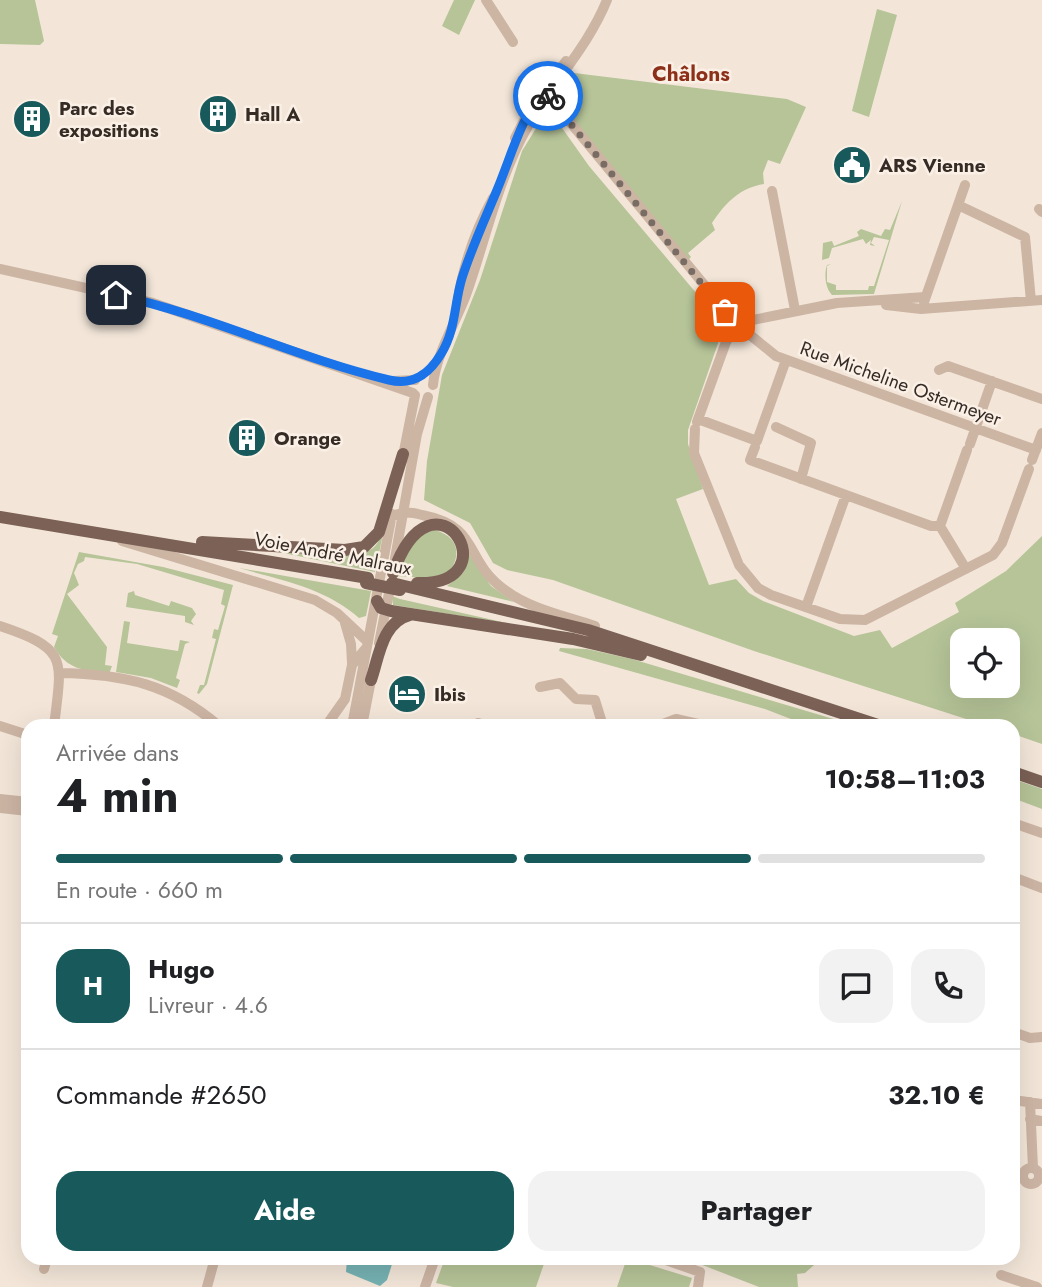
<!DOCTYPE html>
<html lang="fr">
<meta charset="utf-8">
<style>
body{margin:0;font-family:Jost,sans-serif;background:#f2f2f2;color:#202124;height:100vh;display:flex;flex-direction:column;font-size:26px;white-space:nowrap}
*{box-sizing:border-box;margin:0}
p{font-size:23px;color:#757577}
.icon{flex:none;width:38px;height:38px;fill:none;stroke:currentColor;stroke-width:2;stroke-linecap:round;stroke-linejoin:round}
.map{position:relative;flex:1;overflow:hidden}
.sheet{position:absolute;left:21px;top:719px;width:999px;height:546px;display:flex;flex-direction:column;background:#fff;border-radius:21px;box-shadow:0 7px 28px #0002}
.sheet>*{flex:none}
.tools{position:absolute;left:950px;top:628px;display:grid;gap:14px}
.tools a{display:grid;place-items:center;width:70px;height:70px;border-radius:14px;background:#fff;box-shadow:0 7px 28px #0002;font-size:35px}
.pin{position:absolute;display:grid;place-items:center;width:60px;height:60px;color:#fff;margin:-30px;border-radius:14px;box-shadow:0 4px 10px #0006}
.courier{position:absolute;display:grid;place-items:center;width:70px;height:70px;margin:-35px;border:5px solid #1a73e8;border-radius:50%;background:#fff;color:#222;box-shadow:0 2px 9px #0007}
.overview em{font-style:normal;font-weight:700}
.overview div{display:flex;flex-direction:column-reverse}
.overview{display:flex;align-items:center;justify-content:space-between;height:119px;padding:0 35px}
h1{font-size:46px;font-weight:700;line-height:52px}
.bar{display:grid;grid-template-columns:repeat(4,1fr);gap:10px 7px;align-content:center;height:84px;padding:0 35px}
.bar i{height:9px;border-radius:5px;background:#e0e0e0}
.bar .current{background:#185a5c}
.bar p{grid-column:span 4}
.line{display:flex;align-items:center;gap:18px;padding:0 35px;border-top:2px solid #e0e0e0}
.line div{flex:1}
.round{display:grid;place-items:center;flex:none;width:74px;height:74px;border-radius:21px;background:#f2f2f2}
.action{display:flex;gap:14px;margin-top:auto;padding:14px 35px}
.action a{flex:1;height:80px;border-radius:21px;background:#185a5c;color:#fff;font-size:28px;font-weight:700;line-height:80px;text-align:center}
.action a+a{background:#f2f2f2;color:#202124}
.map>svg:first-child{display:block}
</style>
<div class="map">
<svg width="1042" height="1287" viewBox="0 0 1042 1287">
<rect width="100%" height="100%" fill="#f3e6d9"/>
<path fill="#b6c498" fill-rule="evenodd" d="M0,0h35l9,41 -4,4 -40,-1z
M454,0h21l-16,35 -17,-9z
M877,9l20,6 -28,102 -17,-6z
M574,73l213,26 19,8 -26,57 -12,-4 -5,13 1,11c-24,4 -38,18 -52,39l3,7 -27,23 3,4 -3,3 -127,-155c-5,-12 1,-28 13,-32z
M543,117l12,1 34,48 135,160 -36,104v14l15,45 -27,10 33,86 27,-6 13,14 14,8 91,35 26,-6 12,18 67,-36 -4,-9 51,-32 36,-35v208l-29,-10v-8h-25l-234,-75 -201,-71 -46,-10 -14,-7 -23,-40 -46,-23 3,-39 15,-86 38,-95 42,-129zM962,640h46v46h-46z
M902,201l-28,93 -42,1c-7,-7 -8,-21 -5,-30l4,-1 -4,2v16l9,3v5h32l1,-4h5l15,-46 -15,-3 -3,6 4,3 -5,-1 1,-5 -5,4 -3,-5 -31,9 -3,10 -7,2 1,-17 9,-2 2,5 25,-10 -2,-4 4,-3 20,7 4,-7 5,1z
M387,515l-12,57 -106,-22c23,2 91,15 107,-5 6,-7 8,-21 11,-30z
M435,530c24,7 27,25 13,44l-19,4 -33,-2 19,-39z
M467,551l24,35 23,16 -67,-16 16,-13z
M79,552l84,15 70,18 -26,99 -8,10 -2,-1 3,-8h4l12,-46 -4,-1 2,-9 4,1 7,-24 -4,-2 3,-14 -87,-26 -52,-7 -1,4 -6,3 -4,9 5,12 -12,9 40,53 -2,18 7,1 -3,8c-25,-4 -42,-4 -55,-27l4,-11 -6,-2z
M239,568l132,23 -5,25 -7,2c-33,-30 -78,-38 -120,-50z
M134,591l1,4 34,11 2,-5 21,7 4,6 -5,7 3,4 -9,-3v-6l-59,-9 2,-14z
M392,596l8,3 111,25 -118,-19z
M124,621l6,1 -3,21 51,8 2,-11 10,2 -5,2 -9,34 4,2 -3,8 -26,-10 -35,-6z
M560,648l27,1 45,10 225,67h-48l-44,-17 -206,-58z
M1013,779l29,10v20l-29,-11z
M445,1258h101l-10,29h-83l-17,-4z
M627,1258l65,20 -3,9h-72z
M822,1258l-17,15 -8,1 1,13h-39l-72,-28z"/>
<path fill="#76b2b3" d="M347,1258h47l-7,22 -7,6 -34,-14z"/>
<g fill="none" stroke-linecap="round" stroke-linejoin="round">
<path stroke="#cdb5a4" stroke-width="10" d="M486,0l27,42
M546,93l188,228
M515,138l16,-31 35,-46
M772,191l23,119
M958,205l67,32 6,64
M1039,209l3,3
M0,269l153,34 260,90
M924,302l41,-117
M886,305l35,4 121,-9
M457,306c5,-37 18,-75 36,-108
M743,322l94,-19 88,-6
M744,330l32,26 260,94
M939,370l9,-4 94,33
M392,381l23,-1
M433,385c3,-31 22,-61 33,-90 20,-56 32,-117 62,-169 25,-44 60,-79 79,-126
M698,419l59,22 29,-81
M697,422l29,-80 7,-10
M776,427l35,16 -10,36
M695,429l-1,24 45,112 19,23 13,7 69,24 25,1 128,-65 9,-12 27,-74
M970,444l22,-63
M755,447l-5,13 181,66h9
M1032,460l10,-27
M402,461l13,-66
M391,517c11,-6 19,-5 31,-2 60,12 40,44 83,75 25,19 60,26 90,36
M122,541l193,59 22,13 31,29
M394,564l23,-130 11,-37
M966,569l-26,-43 27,-76
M806,607l40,-112
M345,623l6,21 1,19
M0,626c69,23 62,33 54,100
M379,643l12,-60
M59,673c65,1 111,11 160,53
M540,687l20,-4 16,16 19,1 8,26
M0,726l28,9
M326,726l19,-27 7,-34 15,-18
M352,726l40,-212
M362,726l10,-51
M472,726l6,-3 8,3
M658,726l18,-7 31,7
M0,799l28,3
M0,808l28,3
M1013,823l29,10
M1013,877l29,11
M1013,1032l17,6 12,-1
M1013,1100l29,4
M1030,1102l3,66
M1030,1119l12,2
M1023 1176a8 8 0 1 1 16 0a8 8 0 1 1-16 0Z
M660,1258l40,14 -2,15
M44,1269l3,-11
M1001,1275l36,12
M207,1287l8,-29
M425,1287l10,-29"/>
<path stroke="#7b6156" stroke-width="12" d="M0,517l368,61
M202,542l143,8 19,-3 15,-15 24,-78
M393,573c41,-116 121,13 24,10
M392,583l196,47 293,96
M377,601l4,7 10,3 182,28 68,16
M371,680c8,-23 11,-58 39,-65
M1013,772l29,10"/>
<path stroke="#7b6156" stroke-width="12" d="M366,583l34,7"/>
</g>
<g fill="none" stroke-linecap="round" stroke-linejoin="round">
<path stroke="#796c65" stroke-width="7" stroke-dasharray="0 12.6" d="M548,96l177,216"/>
<path stroke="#1a73e8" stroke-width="9" d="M116,295c94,20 180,63 273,85 24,6 40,-6 52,-26 15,-24 13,-50 21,-76 10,-31 23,-59 35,-88 15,-36 23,-70 47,-100l4,6"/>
</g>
<defs>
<symbol id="building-disc" viewBox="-11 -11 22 22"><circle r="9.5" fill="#185a5c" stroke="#fbf0e6"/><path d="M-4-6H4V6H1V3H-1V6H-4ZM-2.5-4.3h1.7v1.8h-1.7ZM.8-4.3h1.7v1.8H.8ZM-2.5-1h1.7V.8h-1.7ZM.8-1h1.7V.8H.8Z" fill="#fff"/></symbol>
<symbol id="civic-disc" viewBox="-11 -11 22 22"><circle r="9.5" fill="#185a5c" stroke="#fbf0e6"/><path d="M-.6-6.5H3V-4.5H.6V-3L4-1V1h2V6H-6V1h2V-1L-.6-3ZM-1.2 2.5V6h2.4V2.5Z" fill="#fff"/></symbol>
<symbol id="hotel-disc" viewBox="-11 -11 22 22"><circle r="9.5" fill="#185a5c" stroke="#fbf0e6"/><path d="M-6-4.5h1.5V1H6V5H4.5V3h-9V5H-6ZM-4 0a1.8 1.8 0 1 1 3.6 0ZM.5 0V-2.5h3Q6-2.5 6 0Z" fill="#fff"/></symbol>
</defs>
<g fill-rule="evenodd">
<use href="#building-disc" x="196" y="92" width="44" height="44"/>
<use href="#building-disc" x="10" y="97" width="44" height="44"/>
<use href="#civic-disc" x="830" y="143" width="44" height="44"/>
<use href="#building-disc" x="225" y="416" width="44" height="44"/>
<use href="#hotel-disc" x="385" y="672" width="44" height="44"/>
</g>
<g text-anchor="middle" stroke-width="5" stroke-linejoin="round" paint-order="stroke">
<g font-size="19" font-weight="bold" fill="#372b26" stroke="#fbf0e6" text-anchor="start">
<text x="59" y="115">Parc des<tspan x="59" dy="22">expositions</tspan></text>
<text x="245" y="121">Hall A</text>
<text x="879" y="172">ARS Vienne</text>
<text x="274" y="445">Orange</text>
<text x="434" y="701">Ibis</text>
</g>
<g font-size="19" fill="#372b26" stroke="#fbf0e6">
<text transform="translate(901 383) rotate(20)" y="7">Rue Micheline Ostermeyer</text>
<text transform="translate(333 553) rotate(11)" y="7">Voie André Malraux</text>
</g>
<g font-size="21" font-weight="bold" fill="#8d3019" stroke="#fbf0e6">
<text x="691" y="81">Châlons</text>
</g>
</g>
</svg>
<div class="tools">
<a><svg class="icon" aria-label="locate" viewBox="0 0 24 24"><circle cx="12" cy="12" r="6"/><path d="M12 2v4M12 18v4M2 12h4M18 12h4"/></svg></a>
</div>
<div class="pin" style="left:725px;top:312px;background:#ea580c"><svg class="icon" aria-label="bag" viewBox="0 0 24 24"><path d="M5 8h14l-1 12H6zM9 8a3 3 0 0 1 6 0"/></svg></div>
<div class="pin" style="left:116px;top:295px;background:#1f2937"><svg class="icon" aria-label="home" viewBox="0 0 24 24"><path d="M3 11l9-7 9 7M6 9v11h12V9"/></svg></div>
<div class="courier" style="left:548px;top:96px"><svg class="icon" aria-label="bike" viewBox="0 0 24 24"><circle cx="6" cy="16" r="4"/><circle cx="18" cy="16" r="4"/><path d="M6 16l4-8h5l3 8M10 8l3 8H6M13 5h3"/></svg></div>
<section class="sheet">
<div class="overview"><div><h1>4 min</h1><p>Arrivée dans</p></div><em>10:58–11:03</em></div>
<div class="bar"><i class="current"></i><i class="current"></i><i class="current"></i><i></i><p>En route · 660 m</p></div>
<div class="line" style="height:126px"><b class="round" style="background:#185a5c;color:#fff">H</b><div><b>Hugo</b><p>Livreur · 4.6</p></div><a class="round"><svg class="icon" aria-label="chat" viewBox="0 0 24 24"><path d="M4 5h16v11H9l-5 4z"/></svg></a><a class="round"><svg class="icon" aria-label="phone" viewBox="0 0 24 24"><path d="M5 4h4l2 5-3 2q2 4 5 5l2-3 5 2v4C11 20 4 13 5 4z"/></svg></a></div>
<div class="line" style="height:91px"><div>Commande #2650</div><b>32.10 €</b></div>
<div class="action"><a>Aide</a><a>Partager</a></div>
</section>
</div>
